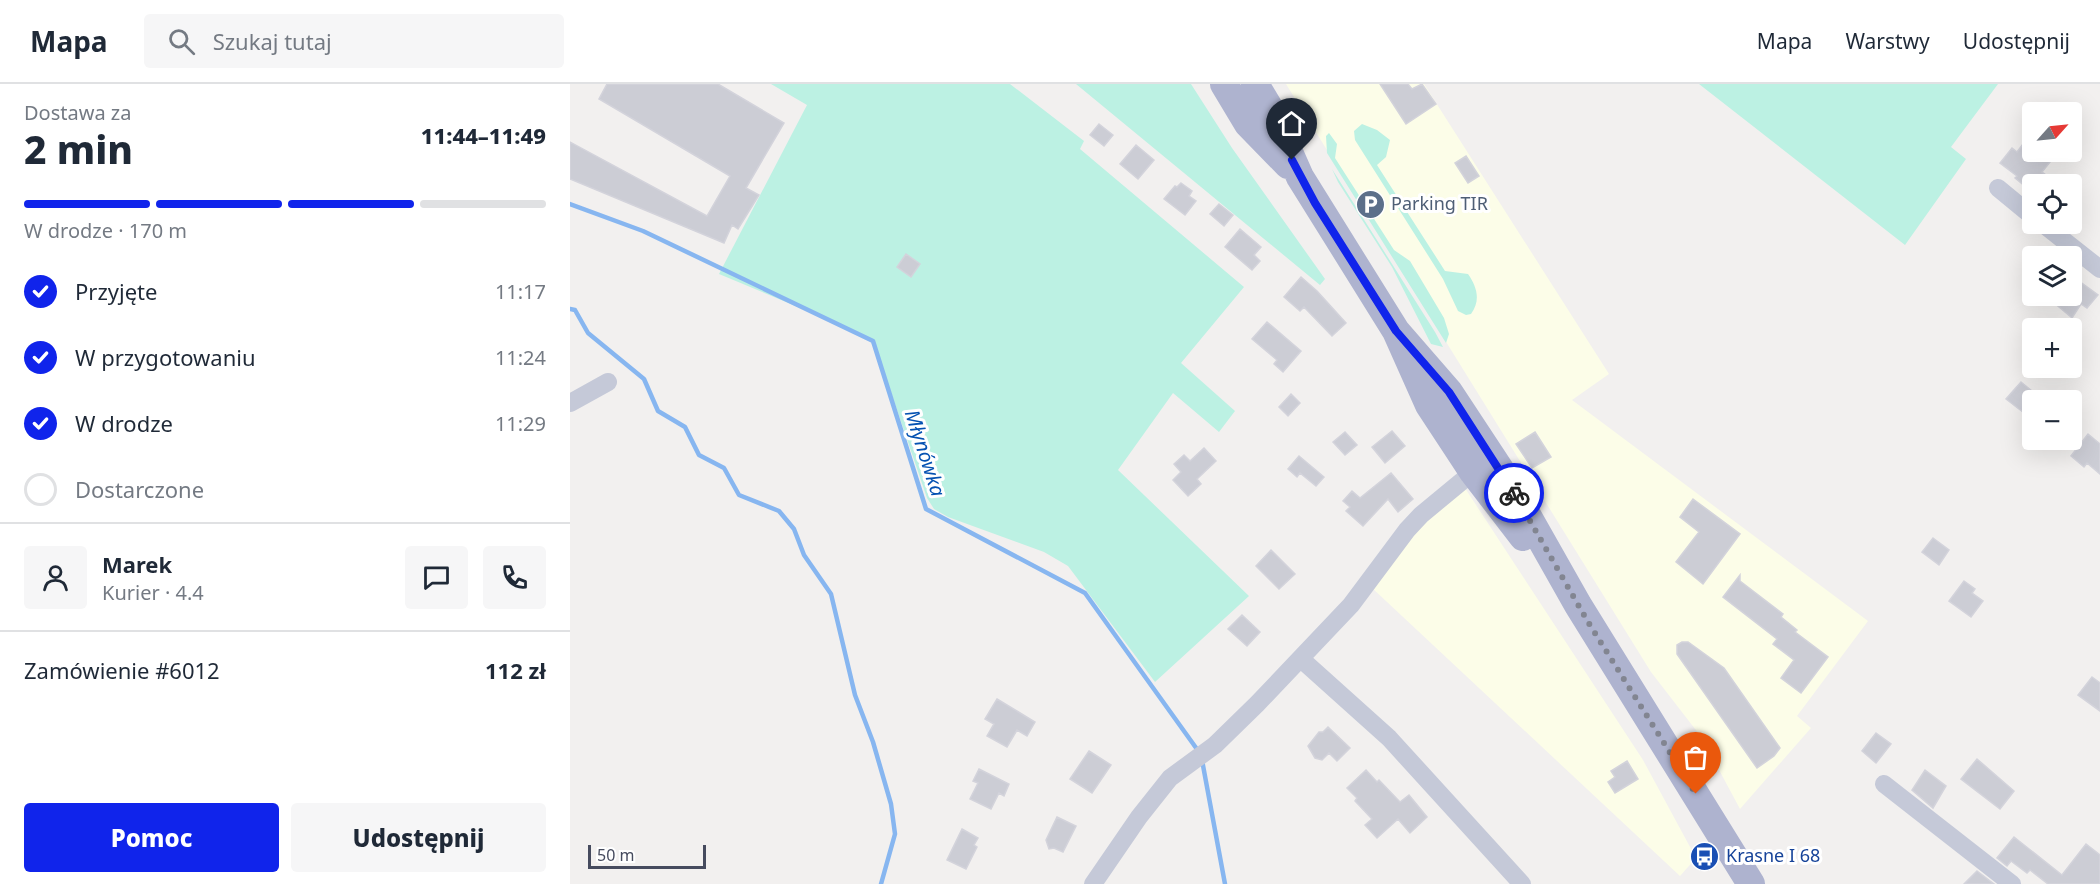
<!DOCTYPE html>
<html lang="pl">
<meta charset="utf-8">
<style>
body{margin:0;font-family:"Noto Sans",sans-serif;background:#f6f6f7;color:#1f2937;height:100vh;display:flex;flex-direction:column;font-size:22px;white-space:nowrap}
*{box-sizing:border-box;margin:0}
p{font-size:20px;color:#747a83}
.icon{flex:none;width:33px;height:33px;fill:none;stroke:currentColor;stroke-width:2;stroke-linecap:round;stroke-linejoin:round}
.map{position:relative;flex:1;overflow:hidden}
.side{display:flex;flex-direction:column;background:#fff;width:570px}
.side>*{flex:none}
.needle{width:39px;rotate:63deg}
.buttons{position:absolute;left:1452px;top:18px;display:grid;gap:12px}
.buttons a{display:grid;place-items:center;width:60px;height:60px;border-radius:6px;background:#fff;box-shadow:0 6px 24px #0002;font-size:30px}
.scale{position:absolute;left:18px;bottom:15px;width:118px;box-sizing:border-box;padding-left:6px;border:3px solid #464b5e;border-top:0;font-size:16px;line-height:21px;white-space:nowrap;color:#464b5e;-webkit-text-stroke:4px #fff;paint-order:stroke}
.pin{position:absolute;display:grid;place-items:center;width:51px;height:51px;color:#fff;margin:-62px -26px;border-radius:50% 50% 50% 0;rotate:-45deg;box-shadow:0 0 6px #0007}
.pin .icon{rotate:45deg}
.courier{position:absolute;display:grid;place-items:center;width:60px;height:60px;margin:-30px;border:4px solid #1024eb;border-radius:50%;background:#fff;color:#222;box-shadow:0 2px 8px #0007}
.overview em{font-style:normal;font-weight:800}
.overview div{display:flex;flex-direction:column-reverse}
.overview{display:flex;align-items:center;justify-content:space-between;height:102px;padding:0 24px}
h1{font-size:39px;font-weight:800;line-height:45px}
.bar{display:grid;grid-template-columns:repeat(4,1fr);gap:9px 6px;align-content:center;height:72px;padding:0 24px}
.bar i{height:8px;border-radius:4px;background:#e0e1e3}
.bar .active{background:#1024eb}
.bar p{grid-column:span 4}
.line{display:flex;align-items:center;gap:15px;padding:0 24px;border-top:2px solid #e0e1e3}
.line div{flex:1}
.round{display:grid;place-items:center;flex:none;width:63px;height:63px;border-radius:6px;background:#f6f6f7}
ol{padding:0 24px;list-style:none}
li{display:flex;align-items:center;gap:18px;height:66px}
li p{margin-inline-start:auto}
li .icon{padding:6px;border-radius:50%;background:#1024eb;color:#fff;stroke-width:4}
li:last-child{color:#747a83}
li i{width:33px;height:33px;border:3px solid #e0e1e3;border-radius:50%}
.primary-button{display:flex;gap:12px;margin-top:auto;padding:12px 24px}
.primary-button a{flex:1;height:69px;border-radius:6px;background:#1024eb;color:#fff;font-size:24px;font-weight:800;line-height:69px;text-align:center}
.primary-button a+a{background:#f6f6f7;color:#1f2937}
header{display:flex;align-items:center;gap:36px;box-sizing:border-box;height:84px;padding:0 30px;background:#fff;border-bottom:2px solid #e0e1e3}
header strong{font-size:28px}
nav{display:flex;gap:33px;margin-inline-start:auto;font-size:21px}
.search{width:420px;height:54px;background:#f6f6f7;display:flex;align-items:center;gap:15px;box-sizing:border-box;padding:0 21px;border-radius:6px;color:#747a83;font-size:22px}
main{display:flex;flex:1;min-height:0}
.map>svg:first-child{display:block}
</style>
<header>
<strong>Mapa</strong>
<div class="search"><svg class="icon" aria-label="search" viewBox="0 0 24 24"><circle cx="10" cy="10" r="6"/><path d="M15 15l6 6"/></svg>Szukaj tutaj</div>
<nav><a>Mapa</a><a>Warstwy</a><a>Udostępnij</a></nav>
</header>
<main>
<section class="side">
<div class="overview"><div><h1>2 min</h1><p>Dostawa za</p></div><em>11:44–11:49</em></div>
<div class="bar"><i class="active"></i><i class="active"></i><i class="active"></i><i></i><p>W drodze · 170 m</p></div>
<ol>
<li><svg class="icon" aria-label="check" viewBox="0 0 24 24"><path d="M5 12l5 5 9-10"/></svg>Przyjęte<p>11:17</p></li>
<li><svg class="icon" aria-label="check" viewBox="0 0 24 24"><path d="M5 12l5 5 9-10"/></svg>W przygotowaniu<p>11:24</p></li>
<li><svg class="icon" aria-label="check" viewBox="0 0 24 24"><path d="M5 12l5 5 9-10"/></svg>W drodze<p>11:29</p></li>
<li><i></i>Dostarczone</li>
</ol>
<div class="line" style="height:108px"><a class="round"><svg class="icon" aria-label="person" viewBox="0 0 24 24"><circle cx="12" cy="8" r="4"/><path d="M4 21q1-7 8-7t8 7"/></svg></a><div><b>Marek</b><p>Kurier · 4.4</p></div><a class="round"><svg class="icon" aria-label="chat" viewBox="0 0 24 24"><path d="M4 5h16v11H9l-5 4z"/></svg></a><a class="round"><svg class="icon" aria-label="phone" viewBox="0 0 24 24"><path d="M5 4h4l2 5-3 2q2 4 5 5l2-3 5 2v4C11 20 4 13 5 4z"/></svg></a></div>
<div class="line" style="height:78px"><div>Zamówienie #6012</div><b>112 zł</b></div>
<div class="primary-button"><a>Pomoc</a><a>Udostępnij</a></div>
</section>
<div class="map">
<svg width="1530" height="800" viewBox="0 0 1530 800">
<rect width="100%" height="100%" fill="#f2f0ef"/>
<path fill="#fcfde8" d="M716,0h138l185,290 -37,26 296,221 -71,95 14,12 -71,81 -38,-71 -51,-66z
M889,395l184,281 53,98 -16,18 -309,-289z"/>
<path fill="#bcf1e3" d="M201,0h239l74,57 -4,8 164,138 -63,76 54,48 -16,21 -46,-39 -55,77 131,126 -94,86 -87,-116 -24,-14 -96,-35 -14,-8 -7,-11 -47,-138 -9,-18 -11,-9 -141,-59 88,-169z
M506,0h115l41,64 93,131 -5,6z
M1129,0h299l-47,63 15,12 -61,86z
M792,40l15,6 13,10 -4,17 -9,8 68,106 23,3c9,13 13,26 3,40l-5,1 -8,-4 -15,-32 -88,-139 -1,-9z
M759,49l8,11 -2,14 59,92 16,11 34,57 5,16 -3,9 -119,-190 -1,-17z
M762,85l103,163 8,15 -12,-3 -39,-77 -54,-85z"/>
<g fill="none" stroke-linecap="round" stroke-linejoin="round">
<path stroke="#87b6f0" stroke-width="4.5" d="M0,120l73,27 230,110 53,168 159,84 114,159
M0,225l5,1 13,23 56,46 14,32 27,16 14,28 25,13 15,27 40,16 15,18 10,26 27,39 24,101 18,47 18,62 4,30 -14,50
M632,676l23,124"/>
</g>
<path fill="#cccdd5" stroke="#d3d3db" stroke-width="1.5" d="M37,0h111l66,39 -38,65 13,7 -21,34 -6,-4 -8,18 -154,-64v-37l137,74 23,-40 -131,-77z
M810,0h28l4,5 10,-5 14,20 -30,20z
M529,40l14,11 -9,11 -14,-11z
M1462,48v20h26l-16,20 17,12h-27l-1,7 -16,-13 2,-2 -17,-13 12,-15 5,4z
M566,61l18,15 -16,19 -18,-15z
M896,72l13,20 -11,7 -13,-20z
M611,99l11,8 -3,5 7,5 -11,14 -21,-16 11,-13 2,1z
M649,120l14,11 -9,11 -14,-12z
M670,145l21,18 -7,8 6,6 -8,9 -27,-23z
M336,170l14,10 -9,13 -14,-10z
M731,193l16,14 29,32 -14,13 -28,-29 -4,4 -16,-14z
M1509,197l19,14 -11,13 -6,-4 -9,14 -26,-22h26v-5z
M697,238l34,29 -18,21 -9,-8 3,-4 -25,-21z
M1451,298l22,18h-11v19l-26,-20z
M721,310l9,9 -12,13 -9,-9z
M822,347l13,15 -20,17 -13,-16z
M775,348l12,13 -12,10 -12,-13z
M965,348l16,25 -19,11 -16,-24z
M1518,350l12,10v30l-13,-11 -3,4 -13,-11z
M634,364l12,13 -19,18 4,5 -13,12 -15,-16 8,-8 -7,-8 10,-9 6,6z
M729,372l25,21 -8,9 -16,-13 -3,4 -9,-8z
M821,389l22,26 -15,13 -10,-13 -25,27 -17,-15 4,-4 -7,-6 9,-10 8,7z
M1123,415l47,35 -37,50 -27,-22 23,-30 -19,-15z
M1363,454l16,12 -10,15 -17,-13z
M701,466l24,24 -16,15 -23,-23z
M1170,491v6l43,33 -2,3 16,13 -2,2 33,25 -27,36 -20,-15 13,-18 -21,-16 4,-5 -54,-42z
M1394,497l11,8 -3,4 11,8 -12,16 -22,-16z
M672,531l18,17 -13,14 -19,-17z
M1112,558h6l36,26 56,80 -6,8 -17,12 -80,-114v-9z
M1522,593l8,6v28l-22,-16z
M427,615l38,23 -8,14 -10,-6 -10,17 -20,-11 7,-12 -9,-5z
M758,643l22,21 -13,13 -8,-8 -7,7 -7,-2 -7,-12 11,-14h4z
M1306,649l15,11 -15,19 -14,-12z
M519,667l22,14 -19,28 -22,-14z
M1407,675l37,32 -14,18 -39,-30z
M1057,677l11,18 -23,14 -7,-11 7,-5 -4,-6z
M409,685l30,15 -5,12 -5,-3 -8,16 -21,-10 8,-16 -5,-2z
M796,686l11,12 2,-2 21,22 9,-7 18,22 -17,16 -12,-14 -21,19 -12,-13 7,-6 -17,-18 2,-3 -10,-10z
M1355,686l21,16 -13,22 -21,-18z
M487,733l19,9 -13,26 -9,-4 -5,1 -3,-9z
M392,745l16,9 -4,7 3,2 -11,22 -19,-9z
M1444,753l48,38 24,-31 14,11v29h-52l-18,-14 -3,3 -16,-12 -4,5 -10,-8z
M1407,787l17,13h-30z"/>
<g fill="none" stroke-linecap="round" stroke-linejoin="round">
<path stroke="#c5c9d8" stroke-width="18" d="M1428,104l34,28
M1473,140l57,45
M0,319l38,-21
M731,575l88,79 133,146
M1314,700l128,100
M523,800l46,-67 31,-39 45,-33 42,-41 94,-99 56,-75 14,-15 52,-43"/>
<path stroke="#aeb3cf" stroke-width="28" d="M654,0l24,40 40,41
M685,0l15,25 30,68 96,154 33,74 44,67 50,65
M826,247l53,61 60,91 69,122 173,279"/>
</g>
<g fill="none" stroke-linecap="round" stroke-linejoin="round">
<path stroke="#828591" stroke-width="6" stroke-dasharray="0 10.8" d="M944,409l74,129 108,172"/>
<path stroke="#1024eb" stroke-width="8" d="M722,76l23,43 81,128 53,61 65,101"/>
</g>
<defs>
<symbol id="parking-disc" viewBox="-11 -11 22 22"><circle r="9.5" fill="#5c6f8a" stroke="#fff"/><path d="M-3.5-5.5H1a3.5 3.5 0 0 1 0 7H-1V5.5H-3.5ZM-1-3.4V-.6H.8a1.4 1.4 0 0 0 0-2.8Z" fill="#fff"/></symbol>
<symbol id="bus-disc" viewBox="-11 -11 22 22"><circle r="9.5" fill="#1a4fb4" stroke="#fff"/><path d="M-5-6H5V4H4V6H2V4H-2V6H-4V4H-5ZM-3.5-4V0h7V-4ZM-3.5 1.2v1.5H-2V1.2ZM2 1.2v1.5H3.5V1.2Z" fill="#fff"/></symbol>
</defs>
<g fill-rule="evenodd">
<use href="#parking-disc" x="784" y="104" width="33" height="33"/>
<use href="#bus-disc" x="1118" y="756" width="33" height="33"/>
</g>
<g text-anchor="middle" stroke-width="6" stroke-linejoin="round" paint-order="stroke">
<g font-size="18" fill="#4e5e75" stroke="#fff" text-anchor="start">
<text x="821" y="126">Parking TIR</text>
</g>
<g font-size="18" fill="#164399" stroke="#fff" text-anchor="start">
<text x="1156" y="778">Krasne I 68</text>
</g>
<g font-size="20" font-style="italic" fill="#0552b2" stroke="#fff">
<text transform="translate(355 369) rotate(72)" y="7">Młynówka</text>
</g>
</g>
</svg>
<div class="buttons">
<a><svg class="needle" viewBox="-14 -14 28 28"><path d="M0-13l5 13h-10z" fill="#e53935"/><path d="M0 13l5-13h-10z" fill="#747a83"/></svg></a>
<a><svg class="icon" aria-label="locate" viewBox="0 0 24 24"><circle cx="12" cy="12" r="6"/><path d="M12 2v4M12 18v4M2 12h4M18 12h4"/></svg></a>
<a><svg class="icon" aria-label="layers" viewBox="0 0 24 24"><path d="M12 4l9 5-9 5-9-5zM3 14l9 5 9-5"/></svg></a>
<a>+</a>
<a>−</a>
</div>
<div class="scale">50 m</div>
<div class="pin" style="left:1126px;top:710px;background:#ea580c"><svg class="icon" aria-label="bag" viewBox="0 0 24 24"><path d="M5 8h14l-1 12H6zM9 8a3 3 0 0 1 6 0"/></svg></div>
<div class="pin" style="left:722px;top:76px;background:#1f2937"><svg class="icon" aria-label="home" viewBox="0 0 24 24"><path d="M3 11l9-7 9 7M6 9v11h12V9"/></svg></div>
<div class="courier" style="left:944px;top:409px"><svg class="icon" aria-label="bike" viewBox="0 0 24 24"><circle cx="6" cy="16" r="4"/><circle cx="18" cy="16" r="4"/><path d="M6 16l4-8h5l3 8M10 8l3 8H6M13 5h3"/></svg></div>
</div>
</main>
